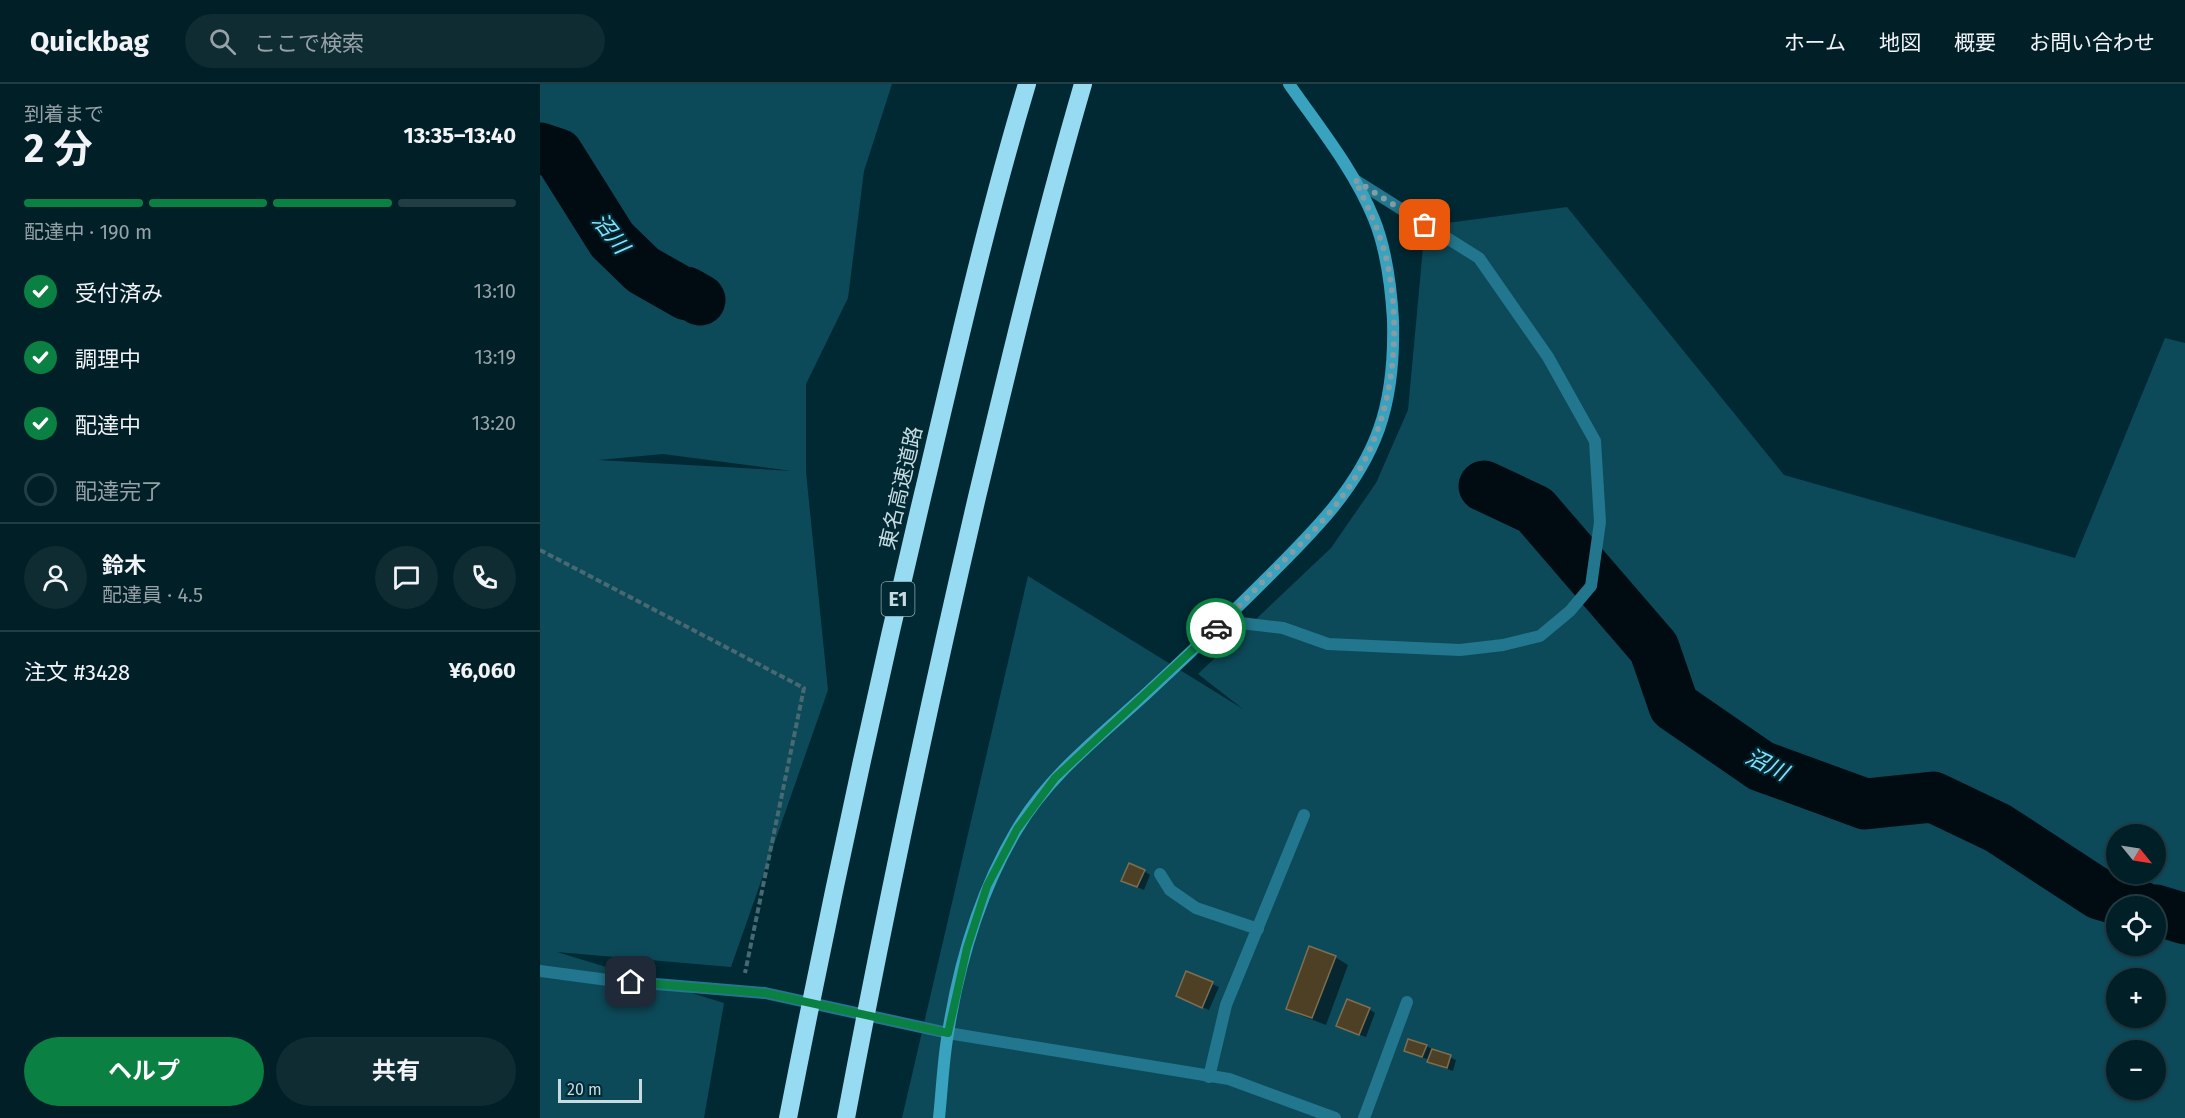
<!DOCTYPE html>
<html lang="ja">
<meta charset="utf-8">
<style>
body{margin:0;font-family:"Fira Sans","Noto Sans JP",sans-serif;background:#0f2c33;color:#f1f3f6;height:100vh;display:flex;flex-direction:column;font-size:22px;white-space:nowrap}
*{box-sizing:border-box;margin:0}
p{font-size:20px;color:#96a2a7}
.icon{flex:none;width:33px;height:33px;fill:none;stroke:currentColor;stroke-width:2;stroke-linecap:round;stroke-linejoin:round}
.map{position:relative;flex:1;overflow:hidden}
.side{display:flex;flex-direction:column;background:#011f27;width:540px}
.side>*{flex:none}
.needle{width:39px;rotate:120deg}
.controls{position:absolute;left:1566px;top:740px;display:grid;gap:12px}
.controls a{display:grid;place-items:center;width:60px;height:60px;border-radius:50%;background:#011f27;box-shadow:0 2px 4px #0004,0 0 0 2px #233d44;font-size:30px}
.scale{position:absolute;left:18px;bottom:15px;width:84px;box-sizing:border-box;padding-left:6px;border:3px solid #c7dbe1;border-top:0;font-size:16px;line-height:21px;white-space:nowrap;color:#c7dbe1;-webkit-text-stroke:4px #012934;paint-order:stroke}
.pin{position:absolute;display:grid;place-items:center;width:51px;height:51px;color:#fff;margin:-26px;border-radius:12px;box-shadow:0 3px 9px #0006}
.courier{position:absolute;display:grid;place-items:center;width:60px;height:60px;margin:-30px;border:4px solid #0b8043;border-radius:50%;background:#fff;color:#222;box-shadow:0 2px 8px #0007}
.head em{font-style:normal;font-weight:700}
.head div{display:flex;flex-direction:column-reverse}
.head{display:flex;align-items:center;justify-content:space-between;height:102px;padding:0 24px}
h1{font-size:39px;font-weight:700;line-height:45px}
.bar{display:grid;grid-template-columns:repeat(4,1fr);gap:9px 6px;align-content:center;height:72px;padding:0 24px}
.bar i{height:8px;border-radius:4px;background:#233d44}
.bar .on{background:#0b8043}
.bar p{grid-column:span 4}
.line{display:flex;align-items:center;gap:15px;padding:0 24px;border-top:2px solid #233d44}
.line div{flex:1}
.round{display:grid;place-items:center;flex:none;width:63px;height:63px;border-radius:32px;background:#0f2c33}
ol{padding:0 24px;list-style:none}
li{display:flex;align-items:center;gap:18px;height:66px}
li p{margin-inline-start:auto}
li .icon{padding:6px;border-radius:50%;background:#0b8043;color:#fff;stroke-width:4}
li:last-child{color:#96a2a7}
li i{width:33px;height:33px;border:3px solid #233d44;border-radius:50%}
.button{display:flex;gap:12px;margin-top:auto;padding:12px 24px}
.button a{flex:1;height:69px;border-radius:36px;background:#0b8043;color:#fff;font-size:24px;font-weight:700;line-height:69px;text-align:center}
.button a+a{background:#0f2c33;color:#f1f3f6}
header{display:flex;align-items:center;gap:36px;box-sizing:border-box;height:84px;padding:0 30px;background:#011f27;border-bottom:2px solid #233d44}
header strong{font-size:28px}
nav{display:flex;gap:33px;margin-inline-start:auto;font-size:21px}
.search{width:420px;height:54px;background:#0f2c33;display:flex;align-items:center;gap:15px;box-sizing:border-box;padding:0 21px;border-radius:33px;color:#96a2a7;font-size:22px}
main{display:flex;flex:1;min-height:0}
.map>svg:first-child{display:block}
</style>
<header>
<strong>Quickbag</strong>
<div class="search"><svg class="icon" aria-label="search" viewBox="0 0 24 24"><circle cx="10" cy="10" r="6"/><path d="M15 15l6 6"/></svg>ここで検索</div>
<nav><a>ホーム</a><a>地図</a><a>概要</a><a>お問い合わせ</a></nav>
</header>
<main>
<section class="side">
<div class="head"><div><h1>2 分</h1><p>到着まで</p></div><em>13:35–13:40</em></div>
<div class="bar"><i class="on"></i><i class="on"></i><i class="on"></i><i></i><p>配達中 · 190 m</p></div>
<ol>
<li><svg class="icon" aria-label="check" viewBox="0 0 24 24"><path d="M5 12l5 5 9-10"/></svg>受付済み<p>13:10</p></li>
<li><svg class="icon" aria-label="check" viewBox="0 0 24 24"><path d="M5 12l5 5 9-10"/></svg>調理中<p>13:19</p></li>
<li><svg class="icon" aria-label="check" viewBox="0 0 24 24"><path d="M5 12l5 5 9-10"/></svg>配達中<p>13:20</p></li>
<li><i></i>配達完了</li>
</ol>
<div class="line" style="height:108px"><a class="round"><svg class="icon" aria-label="person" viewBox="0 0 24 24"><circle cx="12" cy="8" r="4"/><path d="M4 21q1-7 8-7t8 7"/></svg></a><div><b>鈴木</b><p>配達員 · 4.5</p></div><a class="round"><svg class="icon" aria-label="chat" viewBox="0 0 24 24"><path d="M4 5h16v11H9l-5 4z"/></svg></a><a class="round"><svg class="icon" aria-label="phone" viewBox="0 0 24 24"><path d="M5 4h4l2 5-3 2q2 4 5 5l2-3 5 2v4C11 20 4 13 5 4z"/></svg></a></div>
<div class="line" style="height:78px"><div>注文 #3428</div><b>¥6,060</b></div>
<div class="button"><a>ヘルプ</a><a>共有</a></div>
</section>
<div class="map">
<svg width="1645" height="1034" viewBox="0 0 1645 1034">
<rect width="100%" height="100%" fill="#012934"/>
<path fill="#0d4a59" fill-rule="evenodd" d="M0,0h352l-28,87 -16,127 -42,86v88l22,218 -97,277 -174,-15 167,51 -20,115h-164zM123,370l129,17h1l-195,-11z
M1027,123l217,268 291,83 90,-220 20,5v775h-1283l126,-542 215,133 -45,-35 133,-126 45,-65 32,-73 17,-184zM1576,750h40v39h-40zM1576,822h40v39h-40zM1576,894h40v39h-40zM1576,966h40v39h-40z"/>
<path fill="#0007" d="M604,787l6,4 -6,15 -15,-6z
M795,873l13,8 -22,60 -26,-10 -13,-7z
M647,889l32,14 -10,23 -25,-11z
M829,925l6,4 -9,24 -22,-8z
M886,962l30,14 -3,11 -18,-6 -6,-3 1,-2 -18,-6z"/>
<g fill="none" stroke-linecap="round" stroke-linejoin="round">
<path stroke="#000c11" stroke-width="51" d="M0,64l18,6 54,86 31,30 44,25 -1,-3 14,8
M944,402l51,24 119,138 20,58 87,60 104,38 68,-7 65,31 101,66 41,12
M1616,826l29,9"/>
</g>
<path fill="#4e4024" stroke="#7d6e51" stroke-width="1.5" d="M589,779l16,7 -8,17 -16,-6z
M769,862l27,10 -24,62 -26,-9z
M646,887l27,11 -11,26 -26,-12z
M807,915l23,9 -11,27 -23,-9z
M868,955l19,6 -5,12 -18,-6z
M892,965l19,6 -4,13 -20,-6z"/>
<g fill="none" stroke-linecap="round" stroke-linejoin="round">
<path stroke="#486972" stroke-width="4" stroke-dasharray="6 3" stroke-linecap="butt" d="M0,466l264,138 -59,285"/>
<path stroke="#22768d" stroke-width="12" d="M620,790l10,16 26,18 62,21"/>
<path stroke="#22768d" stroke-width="12" d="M684,537l59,7 45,16 132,6 43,-5 37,-9 30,-25 21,-25 9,-64 -5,-81 -47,-84 -69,-99 -124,-78
M0,887l68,9 157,13 183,40 281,46 106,39
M669,993l17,-72 78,-190
M824,1034l43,-116"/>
<path stroke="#39a2bf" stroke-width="12" d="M399,1034c3,-28 4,-57 9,-85 11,-70 32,-141 68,-202 32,-55 84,-95 130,-137 42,-39 83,-78 124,-119 43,-43 88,-87 109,-146 12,-34 15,-73 14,-109 -2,-34 -6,-69 -19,-101 -20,-49 -55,-92 -85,-135"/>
<path stroke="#96dbf1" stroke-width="18" d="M248,1034c42,-215 88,-428 139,-641 31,-132 61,-263 100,-393
M306,1034c39,-208 83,-415 131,-621 33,-138 66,-276 106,-413"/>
</g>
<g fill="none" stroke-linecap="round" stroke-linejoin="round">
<path stroke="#829da4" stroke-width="6" stroke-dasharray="0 10.8" d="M676,544c19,-17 37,-36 55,-55 32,-31 67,-64 89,-104 35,-62 42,-143 26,-212 -7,-27 -19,-52 -31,-77l70,45"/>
<path stroke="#0b8043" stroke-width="8" d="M91,898l134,11 183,40 19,-85 20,-62 30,-57 38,-51 161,-150"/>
</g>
<g text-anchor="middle" stroke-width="4.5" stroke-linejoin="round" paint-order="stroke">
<rect fill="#012934" stroke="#8ca6ad" stroke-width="1.5" x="341.5" y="498" width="33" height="34" rx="4.5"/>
<g font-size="20" font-weight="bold" fill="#c7dbe1">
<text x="358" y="522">E1</text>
</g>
<g font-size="21" fill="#c7dbe1" stroke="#012934">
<text transform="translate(361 404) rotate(-77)" y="7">東名高速道路</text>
</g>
<g font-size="22" font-style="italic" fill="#86e1fd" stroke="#012934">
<text transform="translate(71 149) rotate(52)" y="8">沼川</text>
<text transform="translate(1227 680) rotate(26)" y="8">沼川</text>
</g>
</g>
</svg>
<div class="controls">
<a><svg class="needle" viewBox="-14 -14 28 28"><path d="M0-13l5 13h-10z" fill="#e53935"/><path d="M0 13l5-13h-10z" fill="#96a2a7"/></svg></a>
<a><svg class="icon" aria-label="locate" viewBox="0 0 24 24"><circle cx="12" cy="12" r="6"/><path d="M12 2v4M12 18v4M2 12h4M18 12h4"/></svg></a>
<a>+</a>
<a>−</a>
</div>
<div class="scale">20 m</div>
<div class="pin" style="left:885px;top:141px;background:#ea580c"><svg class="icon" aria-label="bag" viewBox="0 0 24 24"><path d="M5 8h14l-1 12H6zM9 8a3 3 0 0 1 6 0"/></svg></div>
<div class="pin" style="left:91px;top:898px;background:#1f2937"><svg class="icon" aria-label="home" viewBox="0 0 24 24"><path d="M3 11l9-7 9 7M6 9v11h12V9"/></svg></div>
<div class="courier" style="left:676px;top:544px"><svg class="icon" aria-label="car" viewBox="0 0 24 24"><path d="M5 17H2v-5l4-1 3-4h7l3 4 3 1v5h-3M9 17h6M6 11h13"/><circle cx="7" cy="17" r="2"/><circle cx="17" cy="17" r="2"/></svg></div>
</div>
</main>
